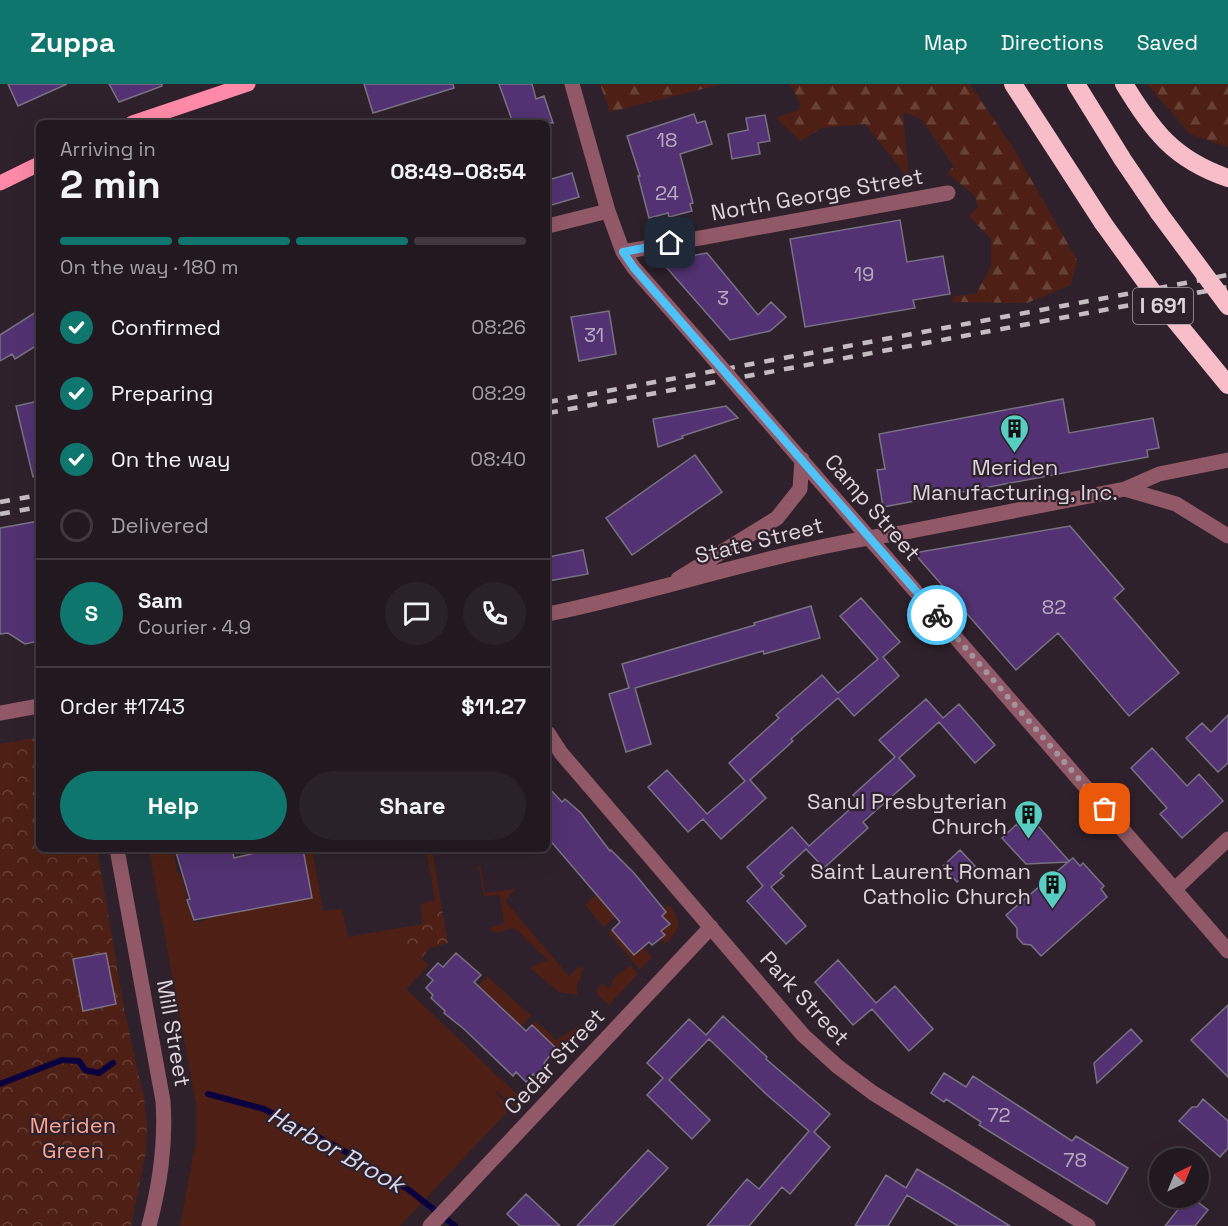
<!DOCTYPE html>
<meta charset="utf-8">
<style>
body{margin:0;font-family:"Space Grotesk",sans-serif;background:#2a2229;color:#f1f3f6;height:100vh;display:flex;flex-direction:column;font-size:22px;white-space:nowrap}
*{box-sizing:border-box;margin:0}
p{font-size:20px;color:#a2a0a5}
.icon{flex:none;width:33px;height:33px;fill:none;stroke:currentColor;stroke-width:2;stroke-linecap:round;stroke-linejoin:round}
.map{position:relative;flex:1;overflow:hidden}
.drawer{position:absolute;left:36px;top:36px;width:514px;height:732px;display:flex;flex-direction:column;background:#221920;border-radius:9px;box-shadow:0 6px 24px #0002,0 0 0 2px #3f383e}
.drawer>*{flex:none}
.needle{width:39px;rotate:43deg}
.buttons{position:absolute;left:1149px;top:1064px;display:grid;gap:12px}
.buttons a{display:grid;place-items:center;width:60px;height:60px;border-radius:50%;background:#221920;box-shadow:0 6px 24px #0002,0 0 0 2px #3f383e;font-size:30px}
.pin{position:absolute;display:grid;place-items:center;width:51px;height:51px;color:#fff;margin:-26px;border-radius:12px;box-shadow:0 3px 9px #0006}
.courier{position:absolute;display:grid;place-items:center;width:60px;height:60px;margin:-30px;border:4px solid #4fc3f7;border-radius:50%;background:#fff;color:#222;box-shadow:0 2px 8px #0007}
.summary em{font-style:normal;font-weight:600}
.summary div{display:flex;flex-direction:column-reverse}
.summary{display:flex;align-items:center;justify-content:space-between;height:102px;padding:0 24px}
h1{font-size:39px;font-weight:600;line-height:45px}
.bar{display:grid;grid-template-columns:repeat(4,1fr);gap:9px 6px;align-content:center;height:72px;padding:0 24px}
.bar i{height:8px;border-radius:4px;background:#3f383e}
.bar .active{background:#0f766e}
.bar p{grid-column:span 4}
.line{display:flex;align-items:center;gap:15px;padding:0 24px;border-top:2px solid #3f383e}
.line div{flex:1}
.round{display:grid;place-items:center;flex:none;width:63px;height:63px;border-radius:32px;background:#2a2229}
ol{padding:0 24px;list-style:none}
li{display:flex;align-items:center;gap:18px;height:66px}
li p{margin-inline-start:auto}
li .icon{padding:6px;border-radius:50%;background:#0f766e;color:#fff;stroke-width:4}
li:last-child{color:#a2a0a5}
li i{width:33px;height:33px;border:3px solid #3f383e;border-radius:50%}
.cta{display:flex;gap:12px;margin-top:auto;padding:12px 24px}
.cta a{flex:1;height:69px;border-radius:36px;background:#0f766e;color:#fff;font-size:24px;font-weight:600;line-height:69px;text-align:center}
.cta a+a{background:#2a2229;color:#f1f3f6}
header{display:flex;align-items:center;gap:36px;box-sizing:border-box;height:84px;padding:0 30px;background:#0f766e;color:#fff}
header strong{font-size:28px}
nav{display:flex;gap:33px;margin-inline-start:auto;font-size:21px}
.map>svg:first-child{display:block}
</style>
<header>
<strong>Zuppa</strong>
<nav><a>Map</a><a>Directions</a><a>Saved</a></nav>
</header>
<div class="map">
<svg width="1228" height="1142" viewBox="0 0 1228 1142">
<defs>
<pattern id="forest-firs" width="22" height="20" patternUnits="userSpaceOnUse" patternTransform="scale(1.5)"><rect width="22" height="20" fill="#4e2015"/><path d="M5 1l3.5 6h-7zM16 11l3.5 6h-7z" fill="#674036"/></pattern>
<pattern id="park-crowns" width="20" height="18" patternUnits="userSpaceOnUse" patternTransform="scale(1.5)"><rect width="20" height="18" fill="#4e2015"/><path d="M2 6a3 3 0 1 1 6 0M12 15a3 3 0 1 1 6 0" fill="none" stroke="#674036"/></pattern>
</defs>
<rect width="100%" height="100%" fill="#2e212b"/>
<path fill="#4e2015" d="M149,765l25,2 3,21 4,3 13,48 13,-3 -1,-3 106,-19 -9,-49h9l11,62 19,-2 6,28 74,-13 -1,-20 14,-4 -9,-51h6l10,61 -17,3 2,11 -19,4 12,32 1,-2 8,7 -23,24 115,109 -8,8 -16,-15 -2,1 16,16 -111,118h-220l16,-85v-36z
M478,781h2l5,28 30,-4 -10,12 64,75 10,-9 5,1 -7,17v10l-18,-3 -28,-23 1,-3 16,-6 -34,-32 -18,5 -6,-4 1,-2 13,-3 -4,-29 -16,1z
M596,811l19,22 -11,10 -19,-22z
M669,821c14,18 11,24 -4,39l-4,-6 3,-3 -3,-4 8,-7 -7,-8 2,-7z
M612,846l22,25 9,-8 9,10 -12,13 -32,-38z
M630,881l8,9 -29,31 -11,-10 -2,-4 6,-8 6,6 5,-5 -2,-3z
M487,892l44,40 -9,10 -44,-40z
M535,937l21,19 24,-14 6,3 -28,30 -6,-6 4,-5 -24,-23z"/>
<path fill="url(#forest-firs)" d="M600,0h123l-113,28z
M790,0h180l45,67 62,109 -6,25 -44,18 -75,-1 2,-6 22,-2 15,-28v-27l-22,-23 9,-9 -4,-12 -27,-22 7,-7 -33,-47 -18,-7 6,67 -44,-55 -43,4 -22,13 -24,-23 22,-8 3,-5z
M1147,0h81v63l-38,-13z"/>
<path fill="url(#park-crowns)" d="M39,653v112h58l28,165 19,84 3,26 -1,28 -15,74h-131v-482z
M442,826l6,33 -18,5 -10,12 -23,-20 11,-12 18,-4 -1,-11z"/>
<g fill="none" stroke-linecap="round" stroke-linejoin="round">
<path stroke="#0a013e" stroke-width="6" d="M0,1000l62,-24 17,1 6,9 14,3 14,-10
M208,1010l56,15 75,39 70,42 46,36"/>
</g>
<path fill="#523272" stroke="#797283" stroke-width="1.5" d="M8,0h59l-49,22z
M109,0h53v2l-43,16z
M364,0h89l1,4 -81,25z
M499,0h33l4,15 8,-3 9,27h-40z
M694,30l3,9 8,-2 7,23 -32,10 13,49 -3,1 2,7 -23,6 -1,-4 -19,5 -11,-42h2l-13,-40z
M765,31l5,26 -12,2 2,11 -28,5 -4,-25 20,-4 -2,-12z
M572,89l7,24 -31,9v-26z
M900,136l7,42 36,-6 7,38 -37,6 2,8 -110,19 -15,-88z
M707,169l51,62 13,-13 15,15 -16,14 -40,9 -63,-72 10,-10z
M39,226v34l-24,15 -3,-5 -12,7v-26z
M609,227l7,43 -37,7 -8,-44z
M1063,315l6,34 84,-15 6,30 -12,2 1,7 -265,50 -6,-37 8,-1 -6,-35z
M39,317v75l-6,1 -17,-71z
M726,322l12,12 -56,18 1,2 -25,9 -5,-28z
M695,371l27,37 -90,63 -26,-37z
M39,437v120l-14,3 -17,-11 -8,1v-106z
M1070,442l54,63 -10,9 65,75 -50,43 -71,-83 -42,37 -102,-117z
M583,466l5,24 -40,7v-24z
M861,514l39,44 -17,15 16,19 -45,40 -16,-18 -47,41 2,2 -43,39 16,18 -45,41 -18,-20 -15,13 -40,-45 19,-17 40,44 38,-33 -16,-18 50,-45 -3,-3 46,-40 16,18 40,-34 -38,-43z
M811,522l9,32 -56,16 -1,-3 -128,37 16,56 -25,8 -17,-58 20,-6 -7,-24 133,-39 -1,-2z
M926,615l17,19 16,-14 36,41 -20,18 -36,-41 -40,36 16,18 -52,46 5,6 -44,40 -18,-19 -26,24 4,3 -13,11 35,39 -20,18 -39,-43 16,-15 -16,-19 45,-40 17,19 50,-45 -6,-6 42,-38 -16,-17z
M1228,631v48l-10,9 -32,-34 16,-15 9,9z
M1152,664l35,38 12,-12 24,27 -41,37 -22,-24 7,-6 -36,-40z
M548,703l14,15 3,-3 16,14 29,38 1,-1 23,23 32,39 -4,4 8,8 -9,7 4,4 -13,10 -3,-3 -15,13 -22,-25 8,-8 -72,-84z
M1031,734l38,43 4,-3 7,8 3,-3 21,23 -3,3 6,8 -66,59 -10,-11 -8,-1 -6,-7v-9l-11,-13 62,-53 -42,2 -24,-26 15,-14 3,4z
M175,765h57l2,9 37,-9h32l9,49 -118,22 -7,-20 3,-1z
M960,766l15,16 -18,16 -14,-16z
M106,869l10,51 -33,7 -10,-52z
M456,869l25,22 -7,7 52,49 6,-6 24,23 -12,15 3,3 -11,11 -3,-3 -7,8 -10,-10 -3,4 -49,-47 -20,-16 1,-2 -14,-13 2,-3 -7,-7 7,-8 -6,-5 11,-12 5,4z
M838,876l38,43 19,-17 38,43 -24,22 -37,-42 -19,16 -38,-43z
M1228,921v72l-37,-37z
M723,932l44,41 -1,2 64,55 -16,18 16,15 -40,47 -8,-7 -33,39h-42l40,-47 12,10 50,-58 -43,-37 -57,-55 -40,41 41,40 -18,19 -45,-44 16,-17 -16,-15 42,-44 17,16z
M1131,945l11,12 -45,42 -3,-20z
M944,989l22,14 7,-11 99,65 4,-5 52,32 -21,36 -128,-79 2,-3 -35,-23 -2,3 -13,-9z
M1203,1015l25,22v27l-8,9 -41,-36 13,-14h5z
M648,1066l20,18 -55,58h-36z
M917,1085l40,24 53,33h-52l-51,-31 -19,31h-33l31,-51 20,13z
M526,1110l34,32h-40l-13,-12z
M1188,1113h3l17,13 -13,16h-30z"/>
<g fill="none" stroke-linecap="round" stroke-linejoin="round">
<path stroke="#915967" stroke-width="15" d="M572,0l36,127 15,41 11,16 73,83
M548,142l60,-15
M623,168l325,-59
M758,326l470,541
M1125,405l51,15 52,32
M678,495l99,-61 23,-29 2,-30
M548,530c118,-24 233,-65 353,-81l224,-44 34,-15 69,-14
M0,629l39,-7
M548,649l13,20 242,282 34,31 36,27 215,133
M117,765l46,252c3,44 -3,83 -14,125
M1175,805l53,-50
M430,1142l281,-299"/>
<path stroke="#fe8aa8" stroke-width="15" d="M132,39l116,-39
M0,99l39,-19"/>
<path stroke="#f7beca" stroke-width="18" d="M1013,0l90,139
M1076,0l47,76 36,53
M1124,0c29,47 49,75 104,94"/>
<path stroke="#c5bcc2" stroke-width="4.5" stroke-dasharray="10 10" stroke-linecap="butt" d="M548,318l680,-127
M548,329l680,-126
M0,418l39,-7
M0,430l39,-7"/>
<path stroke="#915967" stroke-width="15" d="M707,267l51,59"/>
<path stroke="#f7beca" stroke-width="18" d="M1159,129l69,93
M1103,139l57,79 68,83"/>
</g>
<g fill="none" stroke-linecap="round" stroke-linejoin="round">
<path stroke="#a0959d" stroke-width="6" stroke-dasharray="0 10.8" d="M937,531l168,194"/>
<path stroke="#4fc3f7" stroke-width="8" d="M670,159l-47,9 11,16 303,347"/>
</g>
<defs>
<symbol id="building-pin" viewBox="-11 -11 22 30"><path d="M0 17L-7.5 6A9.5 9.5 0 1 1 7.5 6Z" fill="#57cec1" stroke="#2e212b"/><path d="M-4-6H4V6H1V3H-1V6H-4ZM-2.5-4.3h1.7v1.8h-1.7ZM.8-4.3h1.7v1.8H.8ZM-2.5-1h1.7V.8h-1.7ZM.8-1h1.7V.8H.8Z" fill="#111"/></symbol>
</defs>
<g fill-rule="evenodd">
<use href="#building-pin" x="998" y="328" width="33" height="45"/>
<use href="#building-pin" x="1012" y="714" width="33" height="45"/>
<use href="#building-pin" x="1036" y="784" width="33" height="45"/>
</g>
<g text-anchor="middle" stroke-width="4.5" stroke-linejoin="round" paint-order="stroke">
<g font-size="20" fill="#baacc0">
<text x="667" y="63">18</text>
<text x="667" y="116">24</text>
<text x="864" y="197">19</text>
<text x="723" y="221">3</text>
<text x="594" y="258">31</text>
<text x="1054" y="530">82</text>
<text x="999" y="1038">72</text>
<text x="1075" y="1083">78</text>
</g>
<rect fill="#2e212b" stroke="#a89ea6" stroke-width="1.5" x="1133" y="204" width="60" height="36" rx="4.5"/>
<g font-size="21" font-weight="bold" fill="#ddd4da">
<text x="1163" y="229">I 691</text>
</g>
<g font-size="22" fill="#ddd4da" stroke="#2e212b">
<text transform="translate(817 110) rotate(-10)" y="8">North George Street</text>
<text transform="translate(873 423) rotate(49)" y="8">Camp Street</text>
<text transform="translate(759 456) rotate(-14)" y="8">State Street</text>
<text transform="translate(805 914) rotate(47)" y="8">Park Street</text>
<text transform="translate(174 949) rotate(80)" y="8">Mill Street</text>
<text transform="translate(554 977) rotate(-47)" y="8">Cedar Street</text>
</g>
<g font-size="22" fill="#ddd4da" stroke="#2e212b" text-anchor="end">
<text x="1015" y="391" text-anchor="middle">Meriden<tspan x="1015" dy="25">Manufacturing, Inc.</tspan></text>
<text x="1007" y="725">Sanul Presbyterian<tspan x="1007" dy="25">Church</tspan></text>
<text x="1031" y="795">Saint Laurent Roman<tspan x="1031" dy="25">Catholic Church</tspan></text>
</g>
<g font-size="22" fill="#fca48e" stroke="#2e212b">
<text x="73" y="1049">Meriden<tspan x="73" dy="25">Green</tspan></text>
</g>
<g font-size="24" font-style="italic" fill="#d4d9ed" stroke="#2e212b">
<text transform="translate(336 1066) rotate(29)" y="8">Harbor Brook</text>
</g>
</g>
</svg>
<div class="buttons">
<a><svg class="needle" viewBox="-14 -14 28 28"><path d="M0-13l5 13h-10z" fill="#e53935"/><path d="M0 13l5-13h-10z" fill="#a2a0a5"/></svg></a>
</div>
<div class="pin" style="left:1105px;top:725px;background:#ea580c"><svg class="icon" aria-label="bag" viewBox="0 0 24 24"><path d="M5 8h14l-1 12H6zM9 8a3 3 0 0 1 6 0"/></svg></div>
<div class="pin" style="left:670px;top:159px;background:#1f2937"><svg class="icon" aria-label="home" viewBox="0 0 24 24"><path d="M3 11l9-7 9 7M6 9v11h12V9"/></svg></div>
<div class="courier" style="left:937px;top:531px"><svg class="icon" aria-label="bike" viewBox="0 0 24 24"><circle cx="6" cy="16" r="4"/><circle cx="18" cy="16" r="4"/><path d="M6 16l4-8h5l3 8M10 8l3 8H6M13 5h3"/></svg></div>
<section class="drawer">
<div class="summary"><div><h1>2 min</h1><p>Arriving in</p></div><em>08:49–08:54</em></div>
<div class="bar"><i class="active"></i><i class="active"></i><i class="active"></i><i></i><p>On the way · 180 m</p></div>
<ol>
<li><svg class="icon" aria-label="check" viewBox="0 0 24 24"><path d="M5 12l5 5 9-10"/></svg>Confirmed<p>08:26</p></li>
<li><svg class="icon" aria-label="check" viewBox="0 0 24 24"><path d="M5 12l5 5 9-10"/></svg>Preparing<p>08:29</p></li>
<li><svg class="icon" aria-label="check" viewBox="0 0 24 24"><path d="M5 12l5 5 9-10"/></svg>On the way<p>08:40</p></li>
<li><i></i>Delivered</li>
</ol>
<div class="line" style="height:108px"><b class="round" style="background:#0f766e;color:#fff">S</b><div><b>Sam</b><p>Courier · 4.9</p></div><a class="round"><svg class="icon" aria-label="chat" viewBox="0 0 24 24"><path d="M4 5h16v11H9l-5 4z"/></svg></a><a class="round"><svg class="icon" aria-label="phone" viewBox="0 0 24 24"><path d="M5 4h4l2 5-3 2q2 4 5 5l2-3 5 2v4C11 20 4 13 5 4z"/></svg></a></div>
<div class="line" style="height:78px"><div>Order #1743</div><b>$11.27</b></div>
<div class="cta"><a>Help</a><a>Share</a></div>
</section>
</div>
